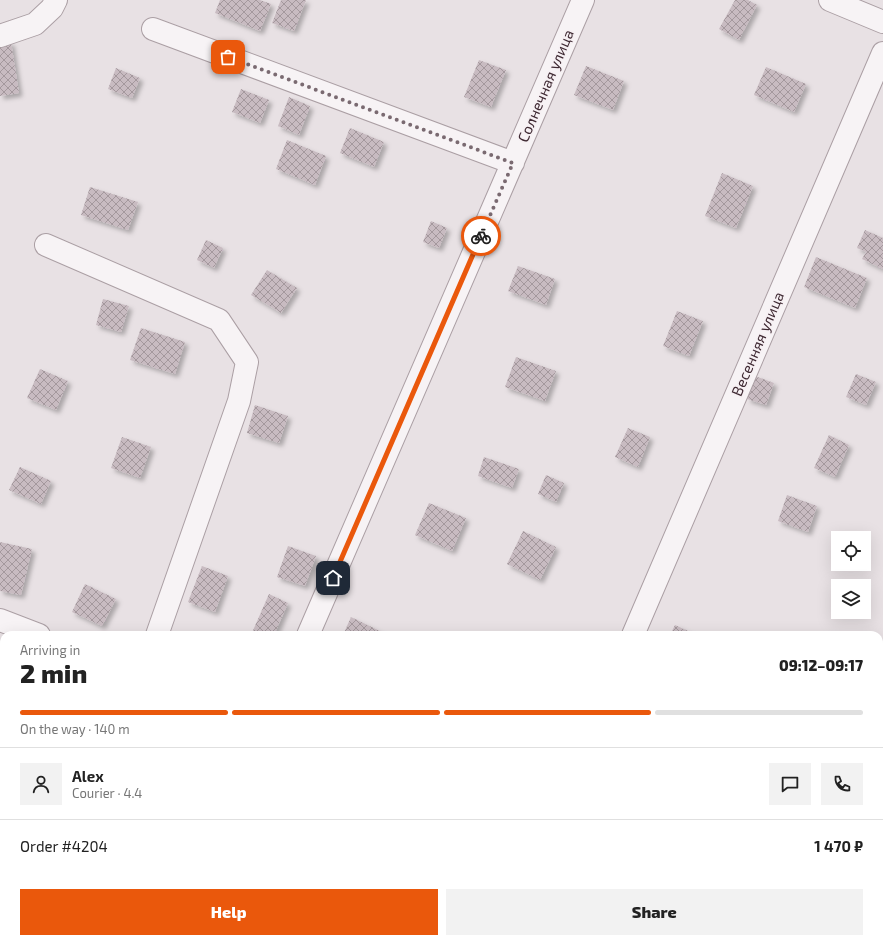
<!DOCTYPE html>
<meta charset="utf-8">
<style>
body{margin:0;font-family:"Exo 2",sans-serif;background:#f2f2f2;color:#222;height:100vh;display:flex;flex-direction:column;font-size:15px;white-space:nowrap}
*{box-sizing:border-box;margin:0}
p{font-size:13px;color:#767676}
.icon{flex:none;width:22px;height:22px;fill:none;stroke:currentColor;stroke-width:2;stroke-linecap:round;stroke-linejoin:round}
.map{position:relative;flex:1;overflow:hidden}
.drawer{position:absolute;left:0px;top:631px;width:883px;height:312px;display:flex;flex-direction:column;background:#fff;border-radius:12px 12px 0 0;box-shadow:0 4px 16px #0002}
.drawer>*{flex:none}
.buttons{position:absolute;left:831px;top:531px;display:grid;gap:8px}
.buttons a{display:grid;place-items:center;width:40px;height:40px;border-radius:0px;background:#fff;box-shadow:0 4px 16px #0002;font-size:20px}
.pin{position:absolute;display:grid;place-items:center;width:34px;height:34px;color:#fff;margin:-17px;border-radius:8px;box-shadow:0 2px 6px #0006}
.courier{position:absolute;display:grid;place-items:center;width:40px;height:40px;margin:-20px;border:3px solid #ea580c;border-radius:50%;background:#fff;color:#222;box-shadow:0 1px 5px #0007}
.head em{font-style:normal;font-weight:800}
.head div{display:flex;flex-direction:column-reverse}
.head{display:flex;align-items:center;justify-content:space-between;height:68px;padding:0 20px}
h1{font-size:26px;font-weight:800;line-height:30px}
.bar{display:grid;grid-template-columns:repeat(4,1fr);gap:6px 4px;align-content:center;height:48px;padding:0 20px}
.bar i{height:5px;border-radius:3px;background:#e0e0e0}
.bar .selected{background:#ea580c}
.bar p{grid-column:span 4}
.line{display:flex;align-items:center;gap:10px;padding:0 20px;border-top:1px solid #e0e0e0}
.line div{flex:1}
.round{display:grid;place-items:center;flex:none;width:42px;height:42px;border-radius:0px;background:#f2f2f2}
.primary-button{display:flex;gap:8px;margin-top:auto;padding:8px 20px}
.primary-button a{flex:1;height:46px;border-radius:0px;background:#ea580c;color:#fff;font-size:16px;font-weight:800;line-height:46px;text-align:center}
.primary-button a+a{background:#f2f2f2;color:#222}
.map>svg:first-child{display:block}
</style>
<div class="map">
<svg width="883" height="943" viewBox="0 0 883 943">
<defs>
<pattern id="building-cross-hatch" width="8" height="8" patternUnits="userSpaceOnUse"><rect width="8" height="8" fill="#c8bbc1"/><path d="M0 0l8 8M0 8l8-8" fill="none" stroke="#a4989d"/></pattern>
<filter id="shadow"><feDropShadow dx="3.5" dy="3.5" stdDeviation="2" flood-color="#0004"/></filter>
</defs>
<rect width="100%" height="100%" fill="#e8e1e4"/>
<path fill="url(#building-cross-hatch)" filter="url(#shadow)" d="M220,0h40l11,4 -11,27 -45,-18z
M281,0h25l-12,31 -22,-8z
M735,0h13l9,5 -18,35 -20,-11z
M11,42l8,51 -19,3v-53z
M479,60l27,10 -15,37 -27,-10z
M586,66l38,15 -11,29 -39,-15z
M766,67l40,17 -12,28 -40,-17z
M116,68l24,10 -8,20 -24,-9z
M241,89l28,11 -9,23 -28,-11z
M289,97l21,9 -11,29 -21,-9z
M350,128l34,14 -10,25 -34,-14z
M287,140l39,16 -11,29 -39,-16z
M722,173l31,13 -17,42 -31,-12z
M90,187l48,15 -10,28 -47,-15z
M431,221l16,7 -8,20 -16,-6z
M865,230l18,8v31l-21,-10 4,-7 -9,-4z
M206,240l17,8 -9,20 -17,-8z
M816,257l51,21 -12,30 -51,-21z
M518,266l37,13 -9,26 -38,-14z
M267,270l30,18 -16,25 -30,-18z
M103,299l26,7 -8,26 -25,-7z
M677,311l26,10 -14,35 -26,-10z
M141,328l44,14 -10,32 -45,-14z
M516,357l40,14 -11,30 -40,-14z
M40,369l28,12 -12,29 -29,-12z
M856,374l20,8 -10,23 -20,-8z
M755,376l19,7 -8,22 -19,-6z
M255,405l33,11 -9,27 -32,-10z
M628,428l22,9 -12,30 -23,-10z
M829,435l20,10 -14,32 -21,-9z
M122,437l29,10 -11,31 -29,-10z
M484,457l35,12 -7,19 -34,-12z
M20,467l31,14 -10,23 -32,-14z
M546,475l18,8 -8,19 -18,-8z
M787,495l30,11 -9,26 -30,-11z
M429,503l37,15 -14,33 -37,-16z
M523,531l33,16 -16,33 -33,-16z
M0,542l32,7 -11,46 -21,-4z
M288,546l28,10 -11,30 -28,-9z
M202,566l26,10 -13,36 -27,-10z
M85,584l31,15 -14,27 -30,-14z
M269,594l19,9 -14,32h-23z
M351,617l33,16 -1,2h-40z
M675,625l22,10h-27z
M4,838v15l-4,-2z
M0,877l4,2v36l-4,-2z
M290,939h24l4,2 -1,2h-29z
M731,939h11l12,4h-25z"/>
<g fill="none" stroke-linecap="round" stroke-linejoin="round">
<defs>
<path id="minor" d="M830,0l53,22
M153,29l360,134
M0,36l35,-12 17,-16 4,-8
M46,245l173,75 28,42 -8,39 -82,234
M0,620l39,15
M308,635l275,-635
M633,635l250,-582
M0,805l4,-11
M879,809l4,-10
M819,939l9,4
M149,943l2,-4
M355,943l1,-4
M565,943l2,-4"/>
</defs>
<use href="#minor" stroke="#ab9fa4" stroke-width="24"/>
<use href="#minor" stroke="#f7f3f5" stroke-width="22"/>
</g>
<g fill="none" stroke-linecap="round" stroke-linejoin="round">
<path stroke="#7a6a71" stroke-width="4" stroke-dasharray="0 7.2" d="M228,57l285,106 -32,73"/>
<path stroke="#ea580c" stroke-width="5" d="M333,578l148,-342"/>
</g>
<g text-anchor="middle" stroke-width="3" stroke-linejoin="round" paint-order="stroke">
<g font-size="15" fill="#3f2a33" stroke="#f6f0f3">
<text transform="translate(546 86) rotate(-67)" y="5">Солнечная улица</text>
<text transform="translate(758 344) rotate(-67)" y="5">Весенняя улица</text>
</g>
</g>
</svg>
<div class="buttons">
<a><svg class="icon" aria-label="locate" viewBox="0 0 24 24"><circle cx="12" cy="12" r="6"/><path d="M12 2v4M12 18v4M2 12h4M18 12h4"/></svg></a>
<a><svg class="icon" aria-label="layers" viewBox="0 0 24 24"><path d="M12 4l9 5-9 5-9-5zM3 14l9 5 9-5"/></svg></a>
</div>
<div class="pin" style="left:228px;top:57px;background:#ea580c"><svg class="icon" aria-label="bag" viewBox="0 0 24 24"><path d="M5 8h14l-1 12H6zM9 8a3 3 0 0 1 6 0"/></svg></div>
<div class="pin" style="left:333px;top:578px;background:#1f2937"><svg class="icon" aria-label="home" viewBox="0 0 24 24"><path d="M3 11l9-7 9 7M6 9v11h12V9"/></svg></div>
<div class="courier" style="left:481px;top:236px"><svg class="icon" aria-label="bike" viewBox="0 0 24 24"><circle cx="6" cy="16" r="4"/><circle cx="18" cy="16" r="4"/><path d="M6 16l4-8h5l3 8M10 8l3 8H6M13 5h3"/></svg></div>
<section class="drawer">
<div class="head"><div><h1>2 min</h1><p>Arriving in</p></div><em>09:12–09:17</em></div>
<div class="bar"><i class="selected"></i><i class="selected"></i><i class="selected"></i><i></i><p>On the way · 140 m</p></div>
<div class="line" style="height:72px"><a class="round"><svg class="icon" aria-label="person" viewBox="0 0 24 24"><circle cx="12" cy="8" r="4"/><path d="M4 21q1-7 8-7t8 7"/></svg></a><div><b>Alex</b><p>Courier · 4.4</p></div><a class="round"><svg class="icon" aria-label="chat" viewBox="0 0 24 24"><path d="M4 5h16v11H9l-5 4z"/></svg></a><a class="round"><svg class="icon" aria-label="phone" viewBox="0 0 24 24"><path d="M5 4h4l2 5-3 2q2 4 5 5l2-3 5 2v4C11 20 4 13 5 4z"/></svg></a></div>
<div class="line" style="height:52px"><div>Order #4204</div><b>1 470 ₽</b></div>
<div class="primary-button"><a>Help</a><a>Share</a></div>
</section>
</div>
